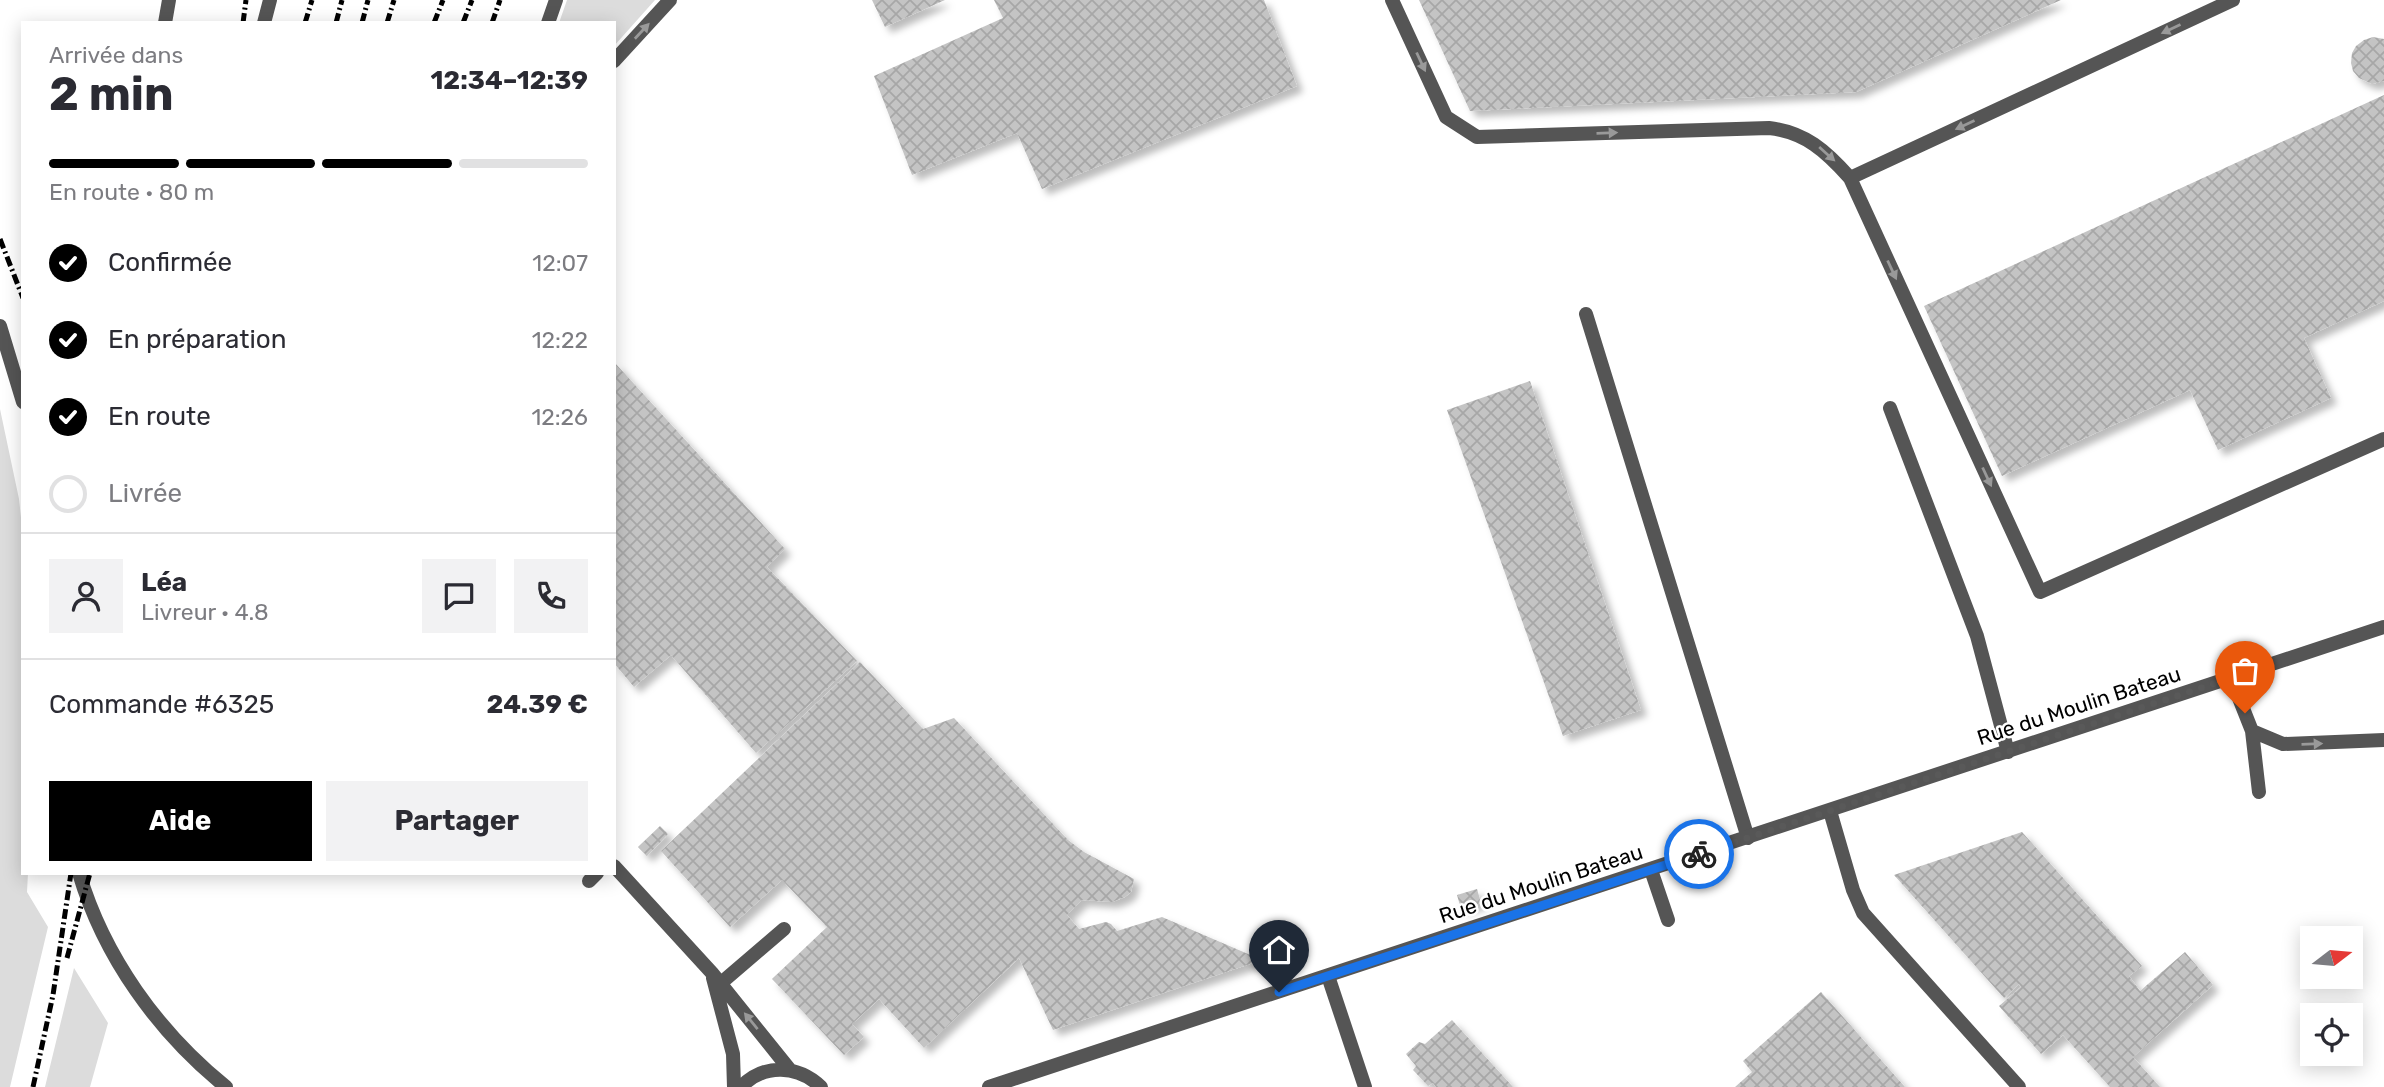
<!DOCTYPE html>
<html lang="fr">
<meta charset="utf-8">
<style>
body{margin:0;font-family:Rubik,sans-serif;background:#f2f2f3;color:#2b2b33;height:100vh;display:flex;flex-direction:column;font-size:26px;white-space:nowrap}
*{box-sizing:border-box;margin:0}
p{font-size:23px;color:#7c7c81}
.icon{flex:none;width:38px;height:38px;fill:none;stroke:currentColor;stroke-width:2;stroke-linecap:round;stroke-linejoin:round}
.map{position:relative;flex:1;overflow:hidden}
.drawer{position:absolute;left:21px;top:21px;width:595px;height:854px;display:flex;flex-direction:column;background:#fff;border-radius:0px;box-shadow:0 4px 18px #0003}
.drawer>*{flex:none}
.needle{width:46px;rotate:74deg}
.controls{position:absolute;left:2300px;top:926px;display:grid;gap:14px}
.controls a{display:grid;place-items:center;width:63px;height:63px;border-radius:0px;background:#fff;box-shadow:0 4px 18px #0003;font-size:35px}
.pin{position:absolute;display:grid;place-items:center;width:60px;height:60px;color:#fff;margin:-72px -30px;border-radius:50% 50% 50% 0;rotate:-45deg;box-shadow:0 0 7px #0007}
.pin .icon{rotate:45deg}
.courier{position:absolute;display:grid;place-items:center;width:70px;height:70px;margin:-35px;border:5px solid #1a73e8;border-radius:50%;background:#fff;color:#222;box-shadow:0 2px 9px #0007}
.summary em{font-style:normal;font-weight:700}
.summary div{display:flex;flex-direction:column-reverse}
.summary{display:flex;align-items:center;justify-content:space-between;height:119px;padding:0 28px}
h1{font-size:46px;font-weight:700;line-height:52px}
.bar{display:grid;grid-template-columns:repeat(4,1fr);gap:10px 7px;align-content:center;height:84px;padding:0 28px}
.bar i{height:9px;border-radius:5px;background:#e1e1e2}
.bar .active{background:#000}
.bar p{grid-column:span 4}
.line{display:flex;align-items:center;gap:18px;padding:0 28px;border-top:2px solid #e1e1e2}
.line div{flex:1}
.round{display:grid;place-items:center;flex:none;width:74px;height:74px;border-radius:0px;background:#f2f2f3}
ol{padding:0 28px;list-style:none}
li{display:flex;align-items:center;gap:21px;height:77px}
li p{margin-inline-start:auto}
li .icon{padding:7px;border-radius:50%;background:#000;color:#fff;stroke-width:4}
li:last-child{color:#7c7c81}
li i{width:38px;height:38px;border:4px solid #e1e1e2;border-radius:50%}
.primary-button{display:flex;gap:14px;margin-top:auto;padding:14px 28px}
.primary-button a{flex:1;height:80px;border-radius:0px;background:#000;color:#fff;font-size:28px;font-weight:700;line-height:80px;text-align:center}
.primary-button a+a{background:#f2f2f3;color:#2b2b33}
.map>svg:first-child{display:block}
</style>
<div class="map">
<svg width="2384" height="1087" viewBox="0 0 2384 1087">
<defs>
<pattern id="building-cross-hatch" width="8" height="8" patternUnits="userSpaceOnUse" patternTransform="scale(1.75)"><rect width="8" height="8" fill="#c4c4c4"/><path d="M0 0l8 8M0 8l8-8" fill="none" stroke="#a7a7a7"/></pattern>
<filter id="shadow"><feDropShadow dx="6" dy="6" stdDeviation="3.5" flood-color="#0004"/></filter>
</defs>
<rect width="100%" height="100%" fill="#fff"/>
<path fill="#dcdcdc" d="M567,0h88l-41,46v-23h-55z
M0,409l19,90 4,37v337h5l-1,19 21,35 -38,160h-10z
M74,968l34,55 -18,64h-45z"/>
<path fill="url(#building-cross-hatch)" filter="url(#shadow)" d="M872,0h73l-60,27z
M994,0h270l33,86 -255,103 -25,-56 -105,42 -38,-99 129,-58z
M1419,0h642l-205,92 -386,19z
M2373,37l11,2v42l-12,3 -13,-6 -6,-7 -2,-8 1,-10 4,-7 8,-6z
M2384,95v206l-80,37 27,60 -113,52 -28,-60 -188,86 -78,-170z
M614,362l171,187 -18,18 90,94 -101,92 -85,-98 -37,32 -20,-24z
M1530,381l111,329 -78,26 -116,-326z
M860,662l63,67 31,-11 114,122 16,12 50,27 -3,13 -6,5 -13,5 -30,-2 -15,15 12,14 27,-7 5,2 6,7 45,-14 100,43 -209,70 -34,-72 -95,90 -45,-49 -27,25 12,13 -20,18 -72,-76 55,-52 -45,-47 -52,47 -69,-76z
M660,826l8,8 -21,22 -9,-9z
M2022,832l120,134 -13,10 11,15 45,-39 28,33 -80,72 27,30h-50l-47,-52 -22,19 -42,-48 22,-19 -2,-3 -15,14 -110,-123z
M1477,889l4,14 -20,6 -4,-14z
M1821,992l84,95h-170l17,-15 -9,-11z
M1452,1020l61,67h-77l-3,-4 -5,3 -15,-16 3,-4 -10,-12 13,-12 6,2z"/>
<g fill="none" stroke-linecap="round" stroke-linejoin="round">
<path stroke="#555" stroke-width="14" d="M1392,0l54,117 31,20 292,-9c36,4 57,23 81,50
M2233,0l-383,178 190,414 344,-153
M165,23l4,-23
M264,23l6,-23
M1586,314l162,524
M0,326l23,76
M1890,408l87,228 31,116
M2231,678l21,53 7,61
M2252,731l31,13 101,-4
M1830,811l23,79 10,23 156,174
M1651,870l17,50
M79,873c25,84 79,159 147,214
M589,881l8,-8
M1328,976l37,111
M721,983l63,-54"/>
<path stroke="#555" stroke-width="14" d="M548,23l8,-23
M614,61l56,-61
M614,866l98,107 78,97
M713,978l20,76 1,33
M741,1087c23,-24 57,-22 80,0
M989,1087l1395,-460"/>
<path stroke="#000" stroke-width="5" stroke-dasharray="10 3.5 2 3.5" stroke-linecap="butt" d="M243,23l3,-23
M305,23l7,-23
M336,23l6,-23
M362,23l6,-23
M387,23l7,-23
M434,23l9,-23
M463,23l9,-23
M492,23l8,-23
M0,239l23,59
M67,958l23,-85
M33,1087l20,-92 18,-122"/>
</g>
<defs><path id="oneway-solid" d="M-6-.8H1V-3.2L6.5 0L1 3.2V.8H-6Z" transform="scale(1.75)"/></defs>
<g fill="#999">
<use href="#oneway-solid" transform="translate(2171 29) rotate(155)"/>
<use href="#oneway-solid" transform="translate(642 31) rotate(-47)"/>
<use href="#oneway-solid" transform="translate(1421 62) rotate(65)"/>
<use href="#oneway-solid" transform="translate(1965 125) rotate(155)"/>
<use href="#oneway-solid" transform="translate(1607 133) rotate(-2)"/>
<use href="#oneway-solid" transform="translate(1827 154) rotate(42)"/>
<use href="#oneway-solid" transform="translate(1892 270) rotate(65)"/>
<use href="#oneway-solid" transform="translate(1987 477) rotate(65)"/>
<use href="#oneway-solid" transform="translate(2312 744) rotate(-2)"/>
<use href="#oneway-solid" transform="translate(751 1021) rotate(-129)"/>
</g>
<g fill="none" stroke-linecap="round" stroke-linejoin="round">
<path stroke="#595959" stroke-width="7" stroke-dasharray="0 12.6" d="M1699,854l532,-176 14,35"/>
<path stroke="#1a73e8" stroke-width="9" d="M1279,992l420,-138"/>
</g>
<g text-anchor="middle" stroke-width="5" stroke-linejoin="round" paint-order="stroke">
<g font-size="21" fill="#000" stroke="#fff">
<text transform="translate(2079 706) rotate(-18)" y="7">Rue du Moulin Bateau</text>
<text transform="translate(1541 884) rotate(-18)" y="7">Rue du Moulin Bateau</text>
</g>
</g>
</svg>
<div class="controls">
<a><svg class="needle" viewBox="-14 -14 28 28"><path d="M0-13l5 13h-10z" fill="#e53935"/><path d="M0 13l5-13h-10z" fill="#7c7c81"/></svg></a>
<a><svg class="icon" aria-label="locate" viewBox="0 0 24 24"><circle cx="12" cy="12" r="6"/><path d="M12 2v4M12 18v4M2 12h4M18 12h4"/></svg></a>
</div>
<div class="pin" style="left:2245px;top:713px;background:#ea580c"><svg class="icon" aria-label="bag" viewBox="0 0 24 24"><path d="M5 8h14l-1 12H6zM9 8a3 3 0 0 1 6 0"/></svg></div>
<div class="pin" style="left:1279px;top:992px;background:#1f2937"><svg class="icon" aria-label="home" viewBox="0 0 24 24"><path d="M3 11l9-7 9 7M6 9v11h12V9"/></svg></div>
<div class="courier" style="left:1699px;top:854px"><svg class="icon" aria-label="bike" viewBox="0 0 24 24"><circle cx="6" cy="16" r="4"/><circle cx="18" cy="16" r="4"/><path d="M6 16l4-8h5l3 8M10 8l3 8H6M13 5h3"/></svg></div>
<section class="drawer">
<div class="summary"><div><h1>2 min</h1><p>Arrivée dans</p></div><em>12:34–12:39</em></div>
<div class="bar"><i class="active"></i><i class="active"></i><i class="active"></i><i></i><p>En route · 80 m</p></div>
<ol>
<li><svg class="icon" aria-label="check" viewBox="0 0 24 24"><path d="M5 12l5 5 9-10"/></svg>Confirmée<p>12:07</p></li>
<li><svg class="icon" aria-label="check" viewBox="0 0 24 24"><path d="M5 12l5 5 9-10"/></svg>En préparation<p>12:22</p></li>
<li><svg class="icon" aria-label="check" viewBox="0 0 24 24"><path d="M5 12l5 5 9-10"/></svg>En route<p>12:26</p></li>
<li><i></i>Livrée</li>
</ol>
<div class="line" style="height:126px"><a class="round"><svg class="icon" aria-label="person" viewBox="0 0 24 24"><circle cx="12" cy="8" r="4"/><path d="M4 21q1-7 8-7t8 7"/></svg></a><div><b>Léa</b><p>Livreur · 4.8</p></div><a class="round"><svg class="icon" aria-label="chat" viewBox="0 0 24 24"><path d="M4 5h16v11H9l-5 4z"/></svg></a><a class="round"><svg class="icon" aria-label="phone" viewBox="0 0 24 24"><path d="M5 4h4l2 5-3 2q2 4 5 5l2-3 5 2v4C11 20 4 13 5 4z"/></svg></a></div>
<div class="line" style="height:91px"><div>Commande #6325</div><b>24.39 €</b></div>
<div class="primary-button"><a>Aide</a><a>Partager</a></div>
</section>
</div>
